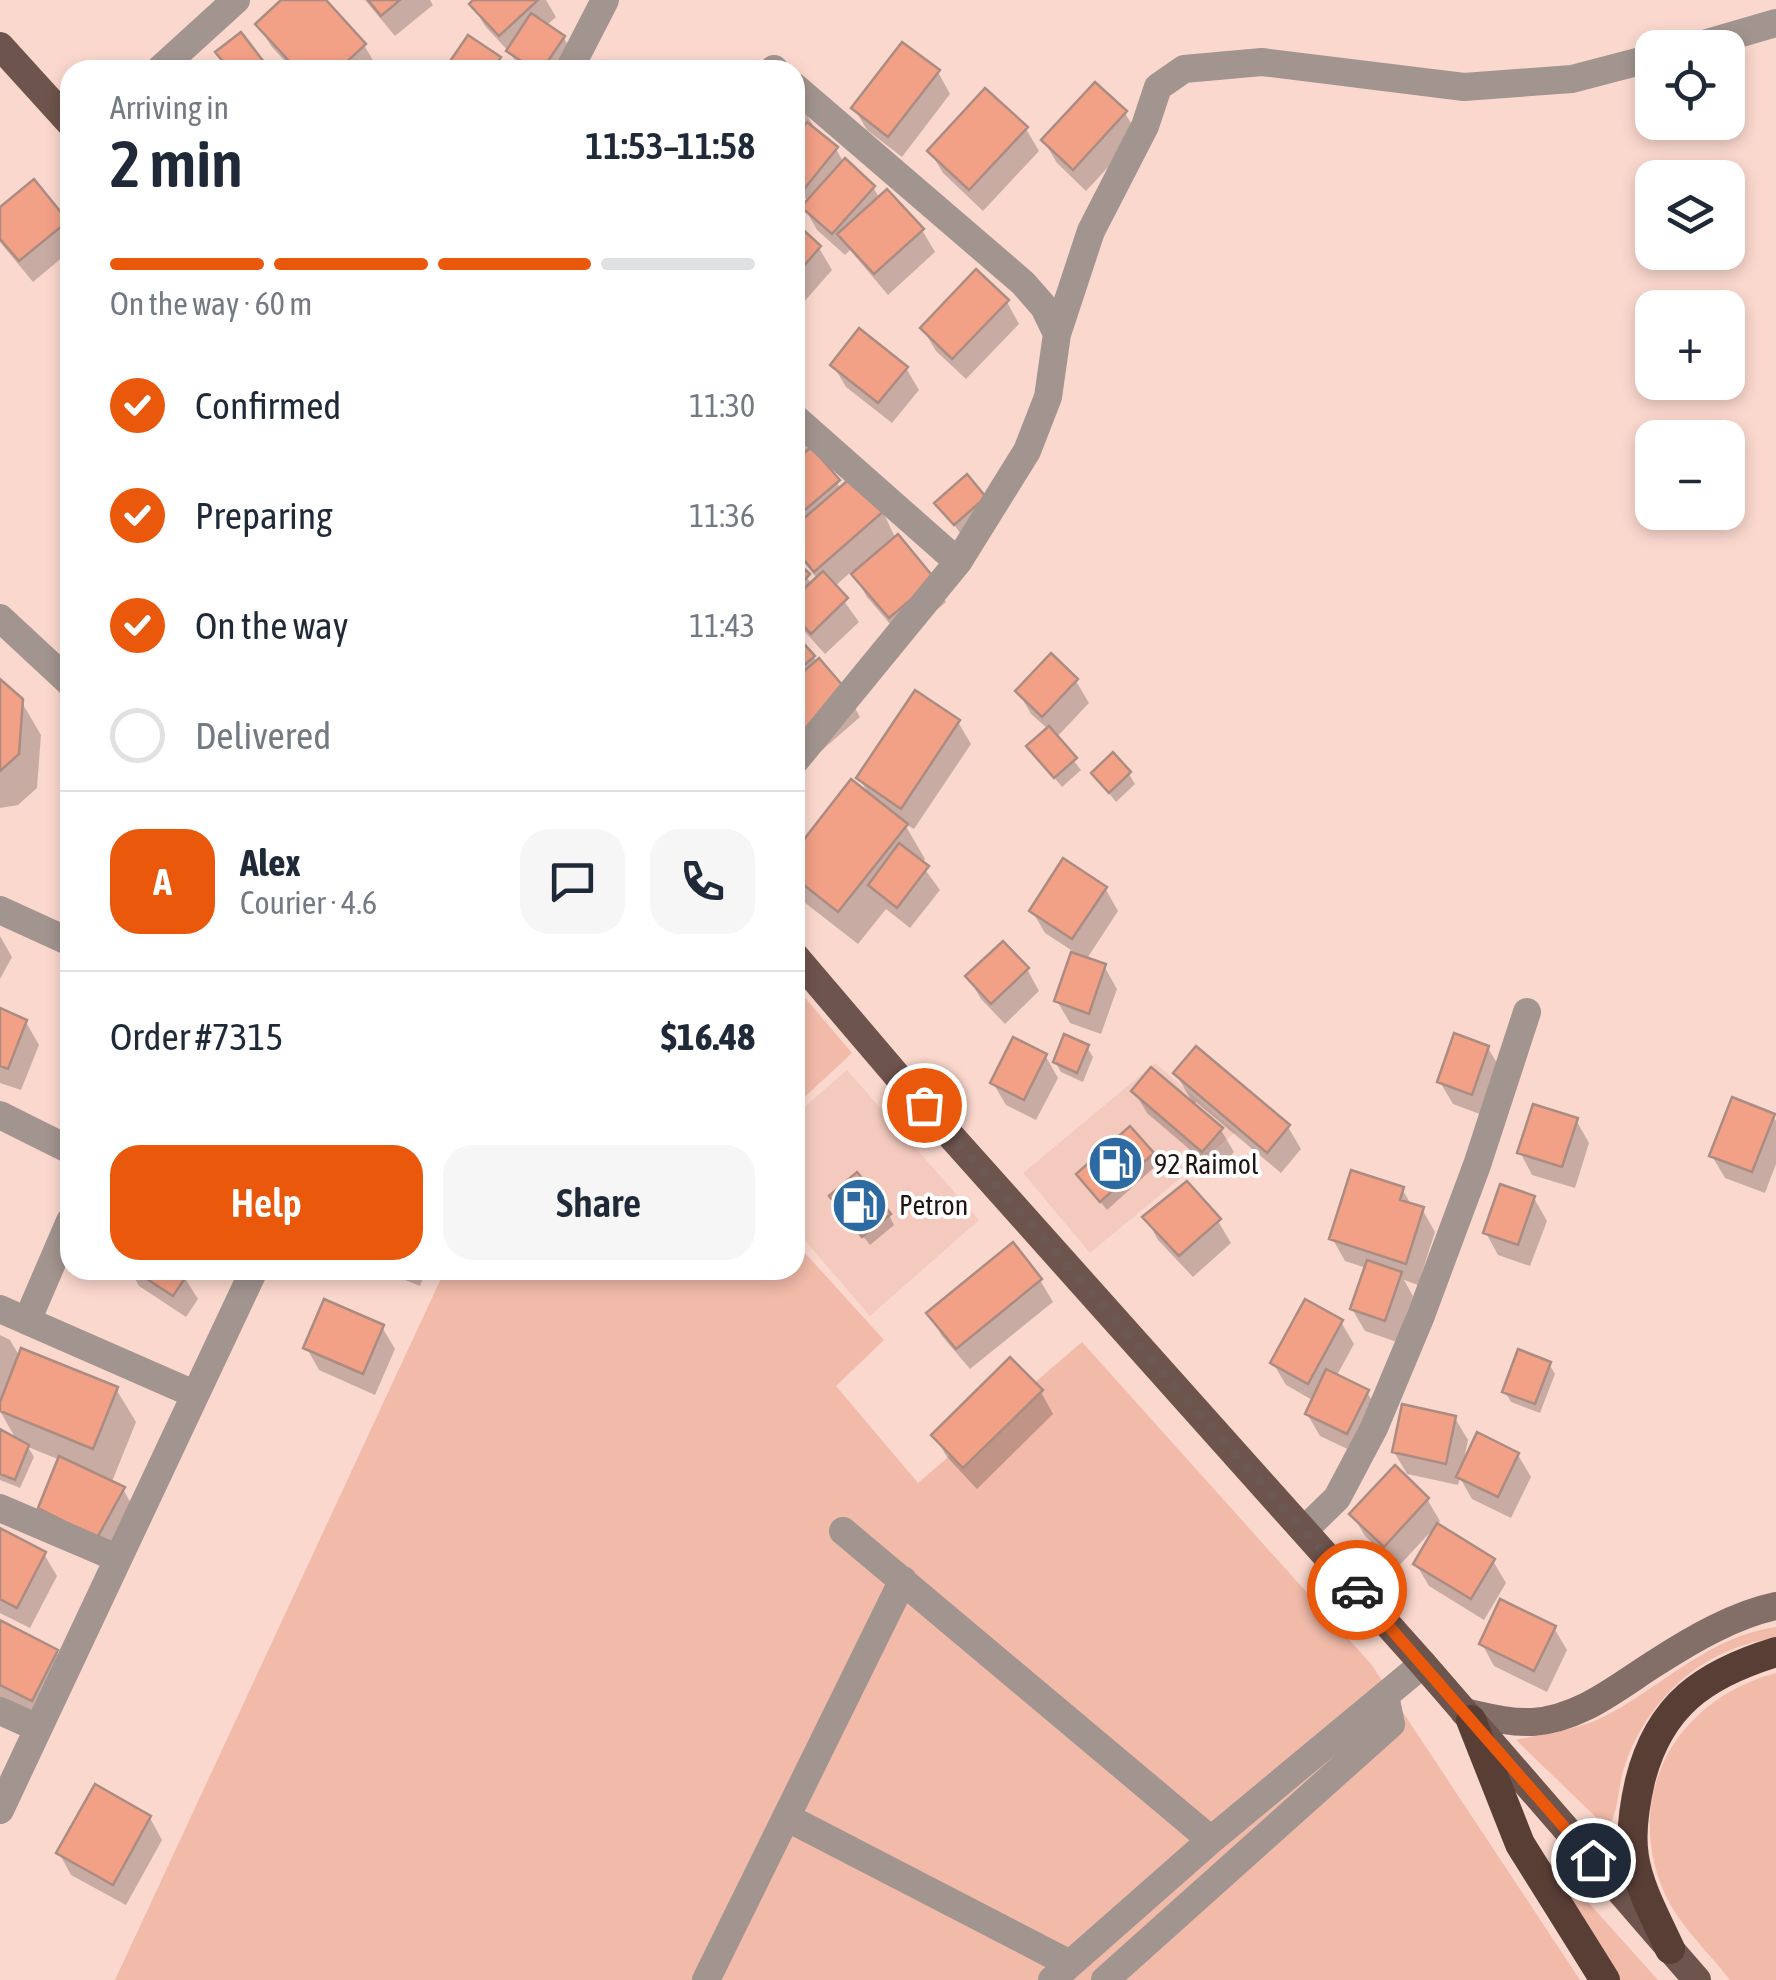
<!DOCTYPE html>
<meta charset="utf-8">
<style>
body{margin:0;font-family:"Asap Condensed",sans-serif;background:#f6f6f7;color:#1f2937;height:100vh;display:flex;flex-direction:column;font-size:38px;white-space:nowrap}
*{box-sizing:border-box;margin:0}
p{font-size:32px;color:#747a83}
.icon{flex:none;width:55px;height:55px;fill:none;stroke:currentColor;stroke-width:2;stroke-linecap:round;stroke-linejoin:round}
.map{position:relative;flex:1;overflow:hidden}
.drawer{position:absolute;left:60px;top:60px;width:745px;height:1220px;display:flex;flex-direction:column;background:#fff;border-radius:30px;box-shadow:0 5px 15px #0003}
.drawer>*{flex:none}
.tools{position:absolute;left:1635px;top:30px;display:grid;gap:20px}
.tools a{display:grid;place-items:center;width:110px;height:110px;border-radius:20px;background:#fff;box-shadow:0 5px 15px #0003;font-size:50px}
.pin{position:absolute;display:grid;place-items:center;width:85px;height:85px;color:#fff;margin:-42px;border:5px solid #fff;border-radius:50%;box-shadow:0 2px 10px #0007}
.courier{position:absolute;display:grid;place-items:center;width:100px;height:100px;margin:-50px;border:8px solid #ea580c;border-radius:50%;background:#fff;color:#222;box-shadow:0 2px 12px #0007}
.head em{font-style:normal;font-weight:600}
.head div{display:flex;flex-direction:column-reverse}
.head{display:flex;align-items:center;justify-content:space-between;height:170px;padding:0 50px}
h1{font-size:65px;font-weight:600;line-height:75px}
.bar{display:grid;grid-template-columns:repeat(4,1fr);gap:15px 10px;align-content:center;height:120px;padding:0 50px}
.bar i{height:12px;border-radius:8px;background:#e0e1e3}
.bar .current{background:#ea580c}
.bar p{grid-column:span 4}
.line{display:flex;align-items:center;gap:25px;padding:0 50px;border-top:2px solid #e0e1e3}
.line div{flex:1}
.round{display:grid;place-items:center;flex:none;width:105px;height:105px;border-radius:30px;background:#f6f6f7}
ol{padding:0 50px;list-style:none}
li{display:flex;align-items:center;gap:30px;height:110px}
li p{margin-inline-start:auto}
li .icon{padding:10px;border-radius:50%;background:#ea580c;color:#fff;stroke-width:4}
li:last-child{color:#747a83}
li i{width:55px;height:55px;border:5px solid #e0e1e3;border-radius:50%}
.action{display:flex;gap:20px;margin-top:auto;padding:20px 50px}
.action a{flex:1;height:115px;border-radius:30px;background:#ea580c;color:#fff;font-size:40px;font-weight:600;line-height:115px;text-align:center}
.action a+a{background:#f6f6f7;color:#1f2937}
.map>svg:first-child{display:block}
</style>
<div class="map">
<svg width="1776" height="1980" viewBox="0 0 1776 1980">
<rect width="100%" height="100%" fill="#fbd8ce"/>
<path fill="#f4cabe" d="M1155,1063l81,69 -146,121 -67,-80z
M847,1070l132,150 -109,96 -75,-87v-114z"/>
<path fill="#f1baa9" d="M795,986l57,67 -57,53z
M795,1242l89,98 -48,46 82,97 164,-141 289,322 209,316h-1465l330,-710h350z
M1776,1627v11c-72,9 -128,60 -151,127 -7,19 -6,43 -15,60l-9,-3 -85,-82c29,-7 60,-9 89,-24 59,-30 102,-79 171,-89z
M1776,1673v307h-46c-23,-30 -54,-57 -68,-93 -38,-96 16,-188 114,-214z
M1547,1861l5,1 106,118h-42z"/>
<path fill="#0003" d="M285,0h37l42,45 13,22 -3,3h-81l-22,-24 -13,-22z
M365,0h65l3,5 -38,31z
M477,0h69l10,17 -10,9 18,12 12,22 -7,10h-49l-9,-16 -26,-28 -13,-22z
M499,59l7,11h-59z
M938,72l12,22 -48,63 -35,-27 -13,-22z
M795,104l11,9 13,23 17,13 8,14 29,24 7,12 42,31 13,22 -47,43 -38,-45 -5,5 -28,-25 -13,-23 5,-6 -14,-11z
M1125,113l13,22 -52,56 -29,-28 -13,-22z
M1026,129l13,22 -56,60 -40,-38 -13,-22z
M0,210l66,12 4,7v22l-37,31 -33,-40z
M795,232l24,16 13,22 -37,42z
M1007,302l12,22 -53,55 -30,-28 -13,-22z
M833,365l73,3 13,22 -27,33 -46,-36z
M795,434l47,55 41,23 11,23 39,45 13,22 -43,37 -36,-42 -15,-26 -18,16 25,35 -34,32 -28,-31 -2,2v-61l17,20 7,-3 -24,-30v-22l7,-6 -7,-9z
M966,478l24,30 -29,26 -24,-31z
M795,637l53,58 12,22 -47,41 -18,-21z
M1051,657l25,24 13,22 -33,35 25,32 -19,17 -33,-40 20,-17 -18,-16 -13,-23z
M0,682l21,19 20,34 -4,53 -19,17 -18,3z
M958,722l13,22 -57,85 -10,-6 21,36 -4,5 19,26 -30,38 -24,-19 -28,35 -54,-42 -9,-16v-31l75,-59 -11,-18z
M1094,774h35l6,10 -19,18z
M1105,888l13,23 -32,49 18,6 13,23 -16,45 -31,-11 -13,-22 17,-49 -29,-19 -13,-22z
M0,936l12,21 -12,22z
M1027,969l12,22 -34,33 -24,-25 -13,-22z
M0,1011l26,11 13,23 -18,45 -21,-7z
M1087,1047l6,10 -10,25 -22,-10 -6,-10z
M1488,1048l13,22 -16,46 -32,-12 -13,-22z
M1045,1055l13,23 -22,42 -30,-15 -13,-22z
M1176,1074l112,53 13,22 -20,24 -85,-71 -2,3z
M1134,1091l87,39 13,22 -18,20 -69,-59z
M1773,1116l3,5v43l-11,29 -40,-15 -13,-22z
M1576,1120l13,23 -14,45 -43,-13 -12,-23z
M1152,1154l6,10 -51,46 -28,-35z
M1402,1189l10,17 10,3 13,23 -17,53 -14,-5 9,16 -16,46 -32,-11 -13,-22 14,-41 -21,-7 -13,-23z
M1534,1198l13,23 -17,45 -32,-11 -12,-22z
M839,1206l50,9 5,10 -24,20z
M1146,1218l72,3 13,22 -38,34 -35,-37z
M130,1270h56l-3,5 15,24 -12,18 -47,-31z
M380,1270h46l-6,16z
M1040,1280l13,22 -83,67 -28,-33 -12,-22z
M1341,1322l13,22 -18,33 31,15 13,22 -20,41 -40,-19 -13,-22 7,-13 -28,-16 -13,-22z
M382,1327l13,22 -20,46 -56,-25 -13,-23z
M0,1335l10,5 10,17 96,32 20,33 -25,62 12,5 19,34 -26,47 -56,-29 -19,-33 19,-48 -32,-13 6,10 -14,31 -20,-8v-48l17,9 -17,-30z
M1549,1364l6,10 -15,39 -29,-11 -6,-10z
M1041,1392l12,22 -76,75 -30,-32 -13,-22z
M1455,1418l13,22 -5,24 55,-9 13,22 -20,41 -39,-19 -12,-21 -2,7 -51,-11 -13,-22z
M1427,1499l13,22 -4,5 57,35 13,22 -22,37 -55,-34 -13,-22 20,-38 -38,41 -33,-31 -13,-22z
M0,1534l44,20 13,22 -27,52 -30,-15z
M0,1623l56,29 13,22 -24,48 -45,-23z
M1554,1628l13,22 -20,42 -53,-26 -12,-22z
M150,1818l12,22 -36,65 -55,-30 -12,-22z"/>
<path fill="#f2a086" stroke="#ab8c82" stroke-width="2.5" d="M281,0h45l40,44 -28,26h-27l-21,-8 -35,-38z
M368,0h32l-19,16z
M473,0h65l-39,36 -30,-32z
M531,13l34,23 -23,34h-7l-29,-19z
M241,32l29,38h-40l-15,-18z
M468,35l33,22 -8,13h-49z
M902,42l38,28 -52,67 -37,-29z
M1095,82l32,29 -54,59 -32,-30z
M985,88l43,39 -59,63 -42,-39z
M807,122l31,25 -33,41 -10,-8v-43z
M845,158l30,28 -43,48 -31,-27z
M34,179l34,42 -49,40 -19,-22v-32z
M887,189l37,40 -50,45 -37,-40z
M798,225l23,21 -26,30v-48z
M976,269l33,31 -57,59 -32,-31z
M859,328l49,39 -30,36 -48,-38z
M811,447l29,33 -41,35 -4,-4v-50z
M967,474l19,23 -32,28 -20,-22z
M854,475l31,35 -71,62 -19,-23v-23z
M898,534l37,45 -46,39 -38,-44z
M795,560l15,14 -15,16z
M823,571l25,27 -37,36 -16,-17v-20z
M795,634l20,22 -20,17z
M1051,653l27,26 -36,38 -27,-26z
M819,658l31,36 -51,44 -4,-5v-54z
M0,679l23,20 -4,55 -19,17z
M915,690l45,30 -59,89 -45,-31z
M1049,726l28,32 -23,20 -28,-32z
M1113,752l18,20 -22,21 -18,-20z
M851,779l57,45 -70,88 -43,-34v-27z
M899,843l30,23 -32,42 -29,-23z
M1063,858l44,29 -35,52 -43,-28z
M1003,941l26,27 -38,36 -26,-28z
M1071,952l35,12 -17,50 -35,-13z
M0,1008l27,12 -19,49 -8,-3z
M1454,1033l35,13 -17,49 -35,-13z
M1064,1034l25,11 -12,28 -24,-11z
M1013,1037l34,17 -23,46 -34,-17z
M1196,1046l94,79 -23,28 -94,-80z
M1151,1067l72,61 -21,24 -71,-61z
M1732,1097l43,17 -23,58 -43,-16z
M1533,1104l45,14 -16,49 -45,-14z
M1130,1126l24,27 -54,49 -24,-28z
M1351,1170l53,17 -4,13 24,7 -18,57 -77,-25z
M857,1172l34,42 -29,23 -33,-41z
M1187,1181l34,38 -42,37 -37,-39z
M1500,1184l35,12 -17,49 -35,-12z
M1013,1242l29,37 -86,70 -30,-36z
M1367,1260l35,12 -17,49 -35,-12z
M133,1270h47l7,5 -14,21z
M324,1299l60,26 -21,49 -60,-26z
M1305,1299l38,21 -35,64 -38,-21z
M21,1348l97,39 -25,62 -93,-38v-9z
M1518,1349l33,13 -16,42 -33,-12z
M1010,1357l33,33 -80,78 -32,-33z
M1326,1369l43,21 -22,44 -42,-20z
M1402,1404l54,12 -10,48 -54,-12z
M0,1429l29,16 -14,35 -15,-6z
M1477,1432l42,21 -21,44 -42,-20z
M59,1456l66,31 -28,51 -59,-30z
M1395,1465l34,33 -45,49 -35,-33z
M1437,1523l58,36 -24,40 -58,-35z
M0,1528l46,24 -29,56 -17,-9z
M1500,1599l56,27 -22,45 -55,-27z
M0,1620l58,30 -26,51 -32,-16z
M95,1784l56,32 -38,69 -57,-32z"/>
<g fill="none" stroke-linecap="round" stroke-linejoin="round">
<path stroke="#a2948f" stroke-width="28" d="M1690,48l86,-25
M774,69l1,1
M159,70l77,-70
M569,70l36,-70
M795,87l228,196 21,24 13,27 -9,63 -21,54 -69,111 -163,199
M1057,334l34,-103 54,-105 13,-39 26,-18 78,-7 202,25 108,-8 80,-21
M795,418l163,144
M0,618l70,65
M0,910l70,32
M0,1115l70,35
M0,1309l194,85
M27,1321l43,-100
M0,1508l117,50
M1304,1530l33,-32 37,-70 46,-110 57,-153 50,-153
M843,1531l368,309
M0,1711l38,17
M0,1810l254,-540
M786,1817l284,147
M706,1980l197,-400
M1052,1980l159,-140 212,-176
M1105,1980l286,-256 -6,-28"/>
<path stroke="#836f68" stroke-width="28" d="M1464,1712c23,5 46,11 69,10 49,-4 84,-35 124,-60 36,-23 77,-47 119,-56"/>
<path stroke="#6d544d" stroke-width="28" d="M0,46l70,77
M795,956l104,122 524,586 274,316"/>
<path stroke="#593e36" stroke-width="30" d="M1471,1720l49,124 85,136
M1670,1949c-13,-29 -31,-60 -36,-92 -4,-23 1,-54 6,-76 19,-76 64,-107 136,-129"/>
</g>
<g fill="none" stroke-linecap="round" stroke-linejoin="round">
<path stroke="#6d5954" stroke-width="10" stroke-dasharray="0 18" d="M924,1105l433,485"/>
<path stroke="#ea580c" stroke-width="12" d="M1357,1590l236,270"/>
</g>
<defs>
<symbol id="fuel-disc" viewBox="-11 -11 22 22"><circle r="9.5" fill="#2c6aa1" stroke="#fff"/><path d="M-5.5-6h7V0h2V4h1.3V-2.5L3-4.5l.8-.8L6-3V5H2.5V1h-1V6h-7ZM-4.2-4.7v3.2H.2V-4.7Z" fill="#fff"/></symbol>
</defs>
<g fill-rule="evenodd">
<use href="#fuel-disc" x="1084" y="1132" width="63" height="63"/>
<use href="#fuel-disc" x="828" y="1174" width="63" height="63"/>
</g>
<g text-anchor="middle" stroke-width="8" stroke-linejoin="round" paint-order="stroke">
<g font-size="28" fill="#211512" stroke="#fff" text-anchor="start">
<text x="1154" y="1174">92 Raimol</text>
<text x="899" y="1215">Petron</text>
</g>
</g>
</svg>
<div class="tools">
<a><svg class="icon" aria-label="locate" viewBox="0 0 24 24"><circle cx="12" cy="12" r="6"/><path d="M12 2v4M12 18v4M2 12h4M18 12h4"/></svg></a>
<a><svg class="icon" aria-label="layers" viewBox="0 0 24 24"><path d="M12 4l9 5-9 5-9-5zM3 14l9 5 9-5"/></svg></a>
<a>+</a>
<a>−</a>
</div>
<div class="pin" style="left:924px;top:1105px;background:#ea580c"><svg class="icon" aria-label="bag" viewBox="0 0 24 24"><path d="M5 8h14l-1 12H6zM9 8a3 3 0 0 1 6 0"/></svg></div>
<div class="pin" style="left:1593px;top:1860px;background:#1f2937"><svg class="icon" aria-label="home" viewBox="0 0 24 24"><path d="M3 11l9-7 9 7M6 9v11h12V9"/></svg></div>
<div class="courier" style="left:1357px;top:1590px"><svg class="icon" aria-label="car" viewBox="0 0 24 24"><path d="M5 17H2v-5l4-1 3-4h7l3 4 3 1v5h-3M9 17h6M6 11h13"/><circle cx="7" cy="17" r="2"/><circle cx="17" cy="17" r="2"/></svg></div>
<section class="drawer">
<div class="head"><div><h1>2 min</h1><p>Arriving in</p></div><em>11:53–11:58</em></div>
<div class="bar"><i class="current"></i><i class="current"></i><i class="current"></i><i></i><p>On the way · 60 m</p></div>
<ol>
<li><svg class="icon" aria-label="check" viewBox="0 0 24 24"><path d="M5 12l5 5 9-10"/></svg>Confirmed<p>11:30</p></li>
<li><svg class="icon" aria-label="check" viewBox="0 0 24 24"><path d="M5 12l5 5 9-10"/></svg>Preparing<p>11:36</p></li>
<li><svg class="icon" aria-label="check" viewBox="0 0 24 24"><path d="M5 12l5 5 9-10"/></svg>On the way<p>11:43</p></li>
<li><i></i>Delivered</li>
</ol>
<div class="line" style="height:180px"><b class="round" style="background:#ea580c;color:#fff">A</b><div><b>Alex</b><p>Courier · 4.6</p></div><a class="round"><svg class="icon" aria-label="chat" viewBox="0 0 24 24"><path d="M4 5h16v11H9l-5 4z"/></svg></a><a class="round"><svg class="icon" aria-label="phone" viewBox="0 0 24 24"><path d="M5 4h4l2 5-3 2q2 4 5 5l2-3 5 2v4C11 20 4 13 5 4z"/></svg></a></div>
<div class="line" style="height:130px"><div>Order #7315</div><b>$16.48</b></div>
<div class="action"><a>Help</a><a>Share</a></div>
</section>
</div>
